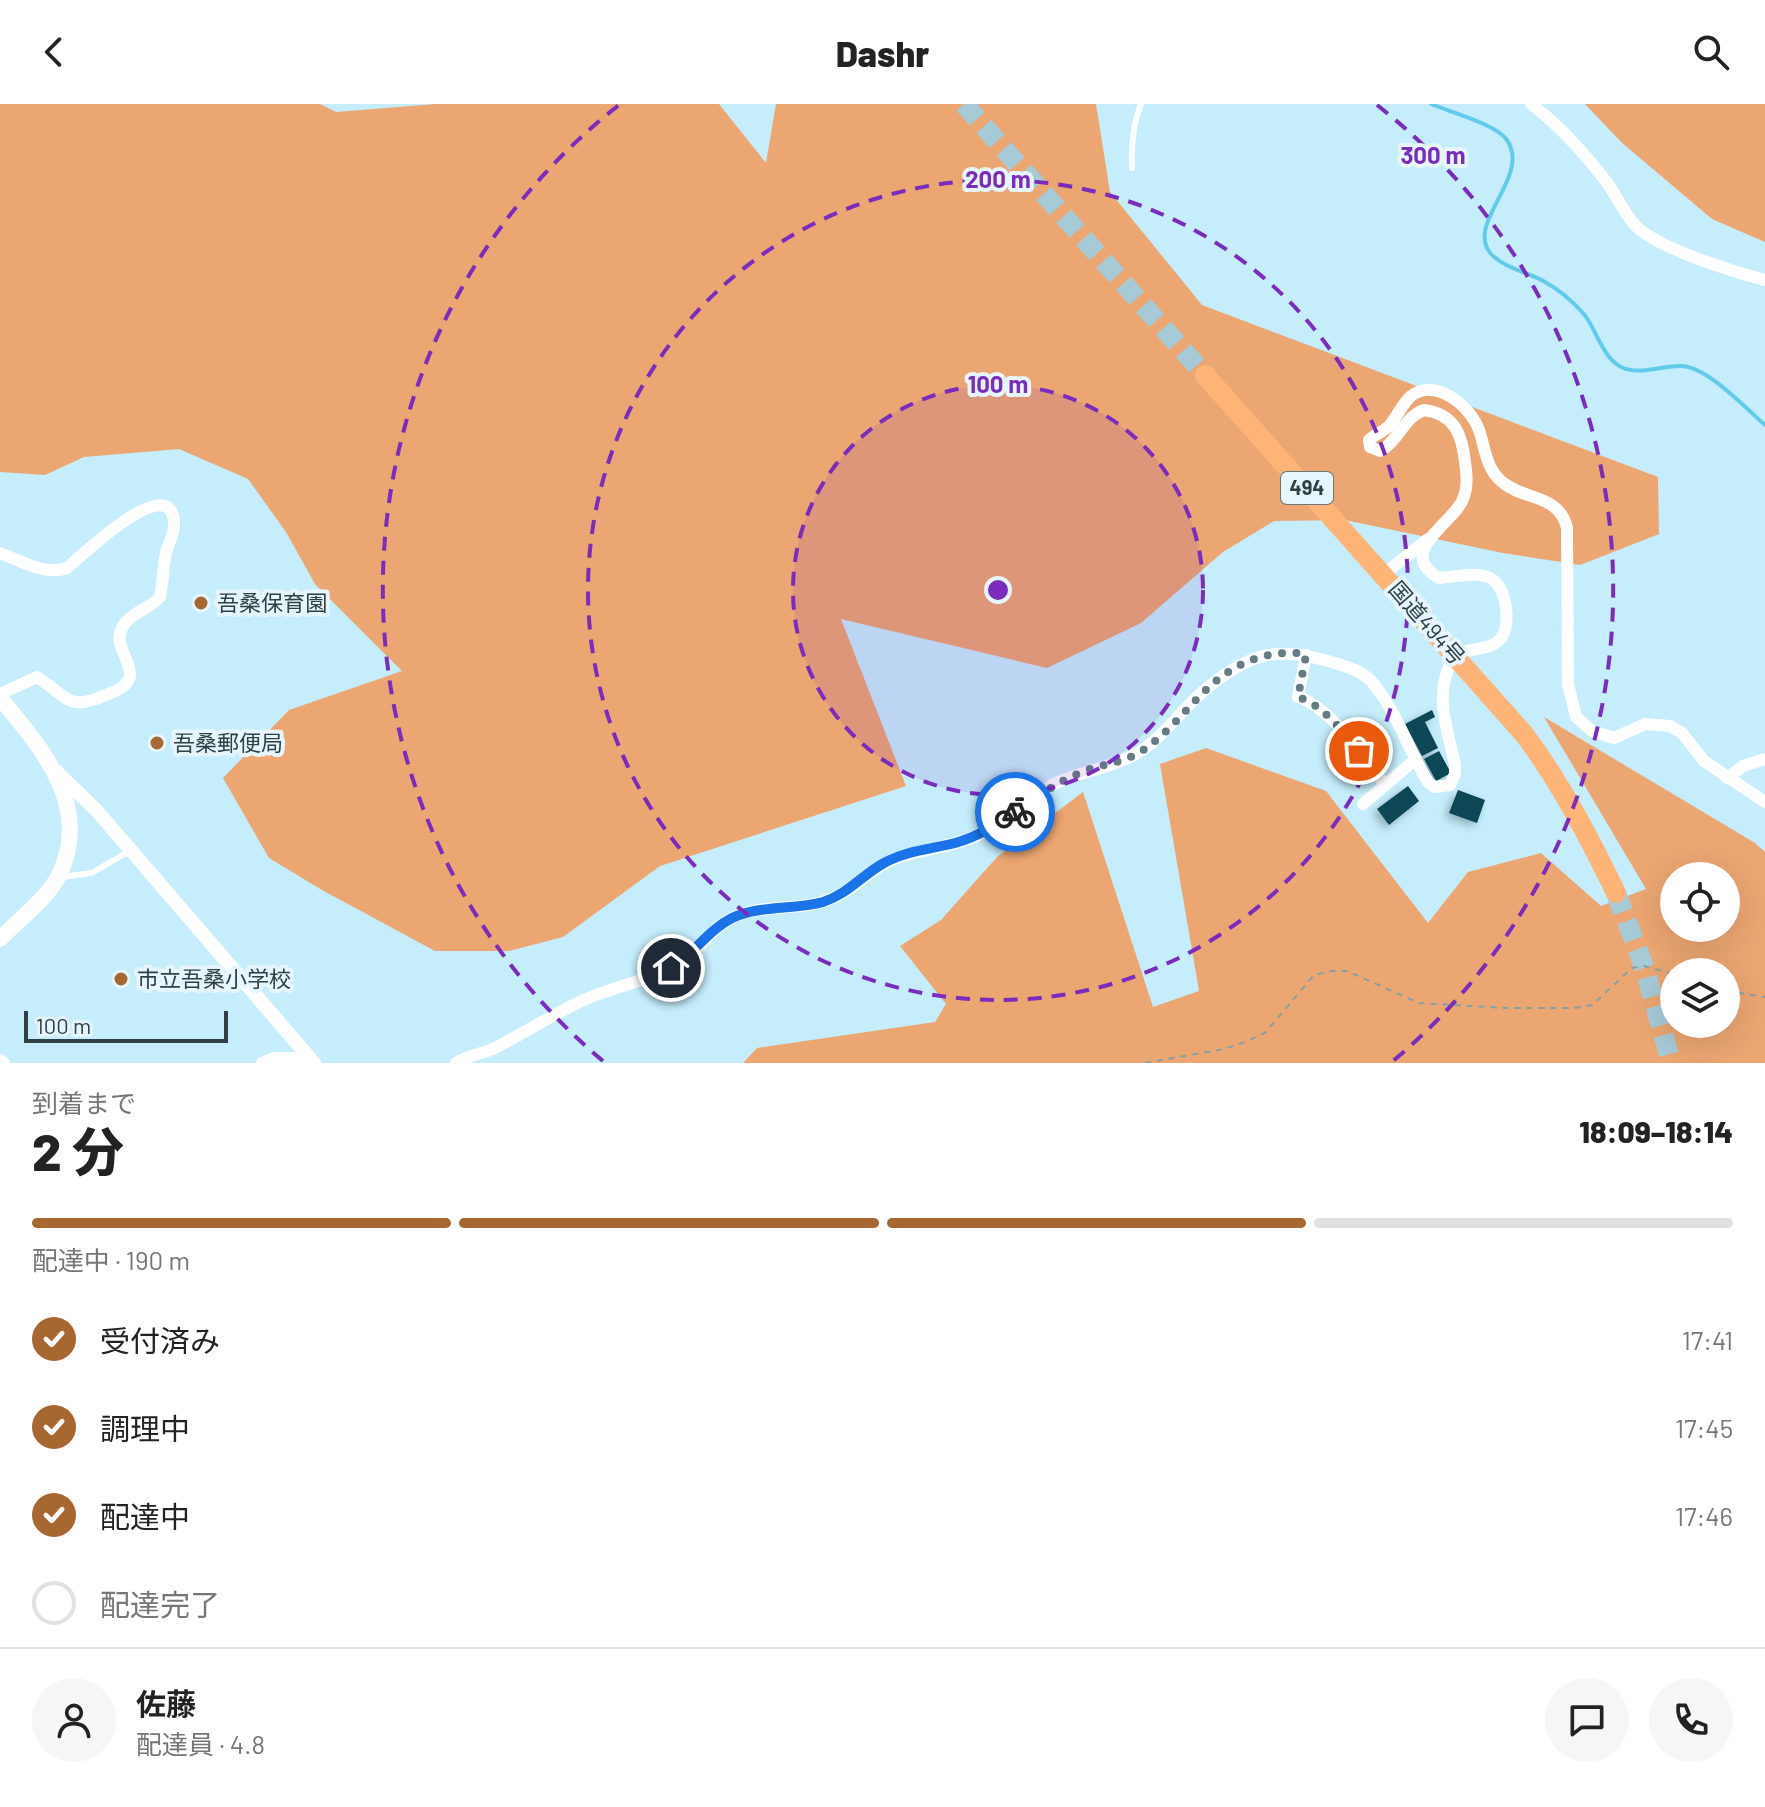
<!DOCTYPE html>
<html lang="ja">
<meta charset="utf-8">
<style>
body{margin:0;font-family:Barlow,"Noto Sans JP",sans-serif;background:#f6f6f6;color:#222;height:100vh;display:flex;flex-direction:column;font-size:30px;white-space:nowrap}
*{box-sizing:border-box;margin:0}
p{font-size:26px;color:#767676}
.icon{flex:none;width:44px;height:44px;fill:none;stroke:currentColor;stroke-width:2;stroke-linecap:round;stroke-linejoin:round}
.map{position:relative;height:959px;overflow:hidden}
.drawer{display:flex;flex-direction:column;background:#fff;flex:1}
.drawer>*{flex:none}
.fabs{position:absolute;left:1660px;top:758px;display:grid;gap:16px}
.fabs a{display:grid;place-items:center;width:80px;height:80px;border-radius:50%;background:#fff;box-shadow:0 8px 32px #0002;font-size:40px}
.scale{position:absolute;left:24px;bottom:20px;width:204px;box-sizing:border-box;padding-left:8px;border:4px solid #304045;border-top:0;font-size:22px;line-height:28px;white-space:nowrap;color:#304045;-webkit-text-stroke:6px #e6f6fc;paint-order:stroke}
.pin{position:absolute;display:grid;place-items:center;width:68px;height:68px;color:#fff;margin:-34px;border:4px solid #fff;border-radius:50%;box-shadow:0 2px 8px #0007}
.courier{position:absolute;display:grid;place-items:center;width:80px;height:80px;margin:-40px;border:6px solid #1a73e8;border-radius:50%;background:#fff;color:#222;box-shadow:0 2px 10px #0007}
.overview em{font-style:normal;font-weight:800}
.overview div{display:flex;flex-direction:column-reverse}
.overview{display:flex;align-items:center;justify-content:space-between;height:136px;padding:0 32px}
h1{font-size:52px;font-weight:800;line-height:60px}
.bar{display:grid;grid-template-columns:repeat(4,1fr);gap:12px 8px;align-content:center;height:96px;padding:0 32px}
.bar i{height:10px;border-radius:6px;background:#e0e0e0}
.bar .current{background:#a76730}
.bar p{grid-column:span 4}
.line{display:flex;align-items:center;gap:20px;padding:0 32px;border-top:2px solid #e0e0e0}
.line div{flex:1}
.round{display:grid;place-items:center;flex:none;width:84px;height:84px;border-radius:42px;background:#f6f6f6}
ol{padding:0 32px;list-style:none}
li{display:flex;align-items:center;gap:24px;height:88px}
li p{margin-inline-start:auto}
li .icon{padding:8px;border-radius:50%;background:#a76730;color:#fff;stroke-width:4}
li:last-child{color:#767676}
li i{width:44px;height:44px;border:4px solid #e0e0e0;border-radius:50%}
header{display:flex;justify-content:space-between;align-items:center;height:104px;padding:0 32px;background:#fff;font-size:36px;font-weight:800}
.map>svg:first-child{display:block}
</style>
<header><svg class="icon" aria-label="back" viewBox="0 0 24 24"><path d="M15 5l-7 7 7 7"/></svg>Dashr<svg class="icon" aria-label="search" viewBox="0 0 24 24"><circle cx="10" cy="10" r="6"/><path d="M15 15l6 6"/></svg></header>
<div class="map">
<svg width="1765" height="959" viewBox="0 0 1765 959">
<defs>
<filter id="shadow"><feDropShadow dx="-4" dy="4" stdDeviation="4" flood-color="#0004"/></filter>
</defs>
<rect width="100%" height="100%" fill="#c5edfb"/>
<path fill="#eba671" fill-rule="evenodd" d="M0,0h320l16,8 100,-8h283l47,59 10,-59h320l14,88 92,113 456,172 1,57 -79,31 -77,-12 -158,-33 -71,1 -51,31 -82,71 -94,45 -206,-49 65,167 -246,80 -97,71 -54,14h-74l-113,-61 -53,-32 -46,-80 66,-68 113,-39 -87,-87 -29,-52 -38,-53 -69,-30 -95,8 -39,18 -45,-3z
M1585,0h180v138l-53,-23 -91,-77z
M1544,613l211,126 10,9v211h-1022l14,-15 178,-26 11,-18 -46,-58 41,-26 56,-63 86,-65 70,215 46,-16 -39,-227 46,-16 120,43 102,132 40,-51 73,-19 60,53 45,-17zM1674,772h52v52h-52zM1674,868h52v52h-52z"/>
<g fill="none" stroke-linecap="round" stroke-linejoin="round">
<path stroke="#62cbec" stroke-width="4" d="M1431,0c19,8 65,20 76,36 25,37 -43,83 -16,114 13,14 39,19 54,28 13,7 28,20 38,31 14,16 18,43 38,54 18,9 42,-2 61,-1 27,2 62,41 83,59"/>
</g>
<path fill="#084757" filter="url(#shadow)" d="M1432,606l3,7 -10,5 13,26 -16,8 -17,-32z
M1439,647l12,22 -15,8 -12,-22z
M1408,682l11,15 -30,24 -12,-16z
M1458,686l27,10 -8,23 -28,-10z"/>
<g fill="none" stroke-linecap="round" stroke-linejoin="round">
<path stroke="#a7cad7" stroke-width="20" stroke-dasharray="20 10" stroke-linecap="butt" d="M964,0l241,271
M1616,789l29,76 26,94"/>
<path stroke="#829fa9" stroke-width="2" stroke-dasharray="6 6" stroke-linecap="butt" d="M1726,887l39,6
M1145,959l79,-14 24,-8 18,-9 48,-57 17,-4h16l72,32 87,5h68l18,-3 40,-37 12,-2 30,8"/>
<path stroke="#fff" stroke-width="6" d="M1132,64c-1,-22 1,-44 9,-64
M61,773l31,-4 39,-23"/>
<path stroke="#fff" stroke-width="12" d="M1531,0c29,22 55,51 77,80 9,13 16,29 27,41 21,23 99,47 130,55
M0,449c21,8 45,23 67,15 13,-11 105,-100 107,-45 1,11 -6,20 -8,30 -3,15 -3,30 -6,44 -10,12 -31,16 -38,31 -9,16 9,31 8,48 -2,9 -9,13 -17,16 -45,20 -40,9 -76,-15l-37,17
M1384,470l44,-35
M1306,551l-8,42c32,10 67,61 87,88
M1727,674l16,-12 22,-7
M1363,700l53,-45
M0,956l4,3
M262,959l12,-5h36
M456,959c12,-8 26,-9 39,-15 31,-16 60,-35 91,-49 28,-12 59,-18 86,-31 24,-12 36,-38 60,-50 31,-15 69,-6 101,-20 23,-9 38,-30 61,-39 28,-10 60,-12 87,-25 27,-14 48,-38 75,-51 26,-12 55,-15 80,-29 28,-16 46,-46 71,-66 45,-37 72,-42 128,-25 13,4 27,8 37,19 25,29 36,68 56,100l6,5 16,-2 5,-11v-9c-7,-35 -22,-70 -3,-104 10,-17 37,-7 49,-23 6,-7 6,-21 5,-30 -6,-45 -36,-32 -67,-30 -45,-26 16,-56 24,-79 5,-11 4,-25 2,-37 -3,-27 -10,-48 -41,-52 -20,7 -25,31 -44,41l-10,-4 -1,-7c6,-6 14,-8 20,-14 8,-9 13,-22 22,-30 25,-19 60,11 68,34 6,18 7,38 22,51 22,20 58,12 66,47l1,156 8,33 16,14 22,7 31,-14 25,2 12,7 22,28 61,41"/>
<path stroke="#fff" stroke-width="14" d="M55,666l42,41 217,252"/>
<path stroke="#fff" stroke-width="16" d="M0,594c41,49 93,109 59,177 -10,22 -42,46 -59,64"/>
<path stroke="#feb477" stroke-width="20" d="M1205,271l319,359c37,50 65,103 92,159"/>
</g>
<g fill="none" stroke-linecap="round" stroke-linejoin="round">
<path stroke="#647d85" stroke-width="8" stroke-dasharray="0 14.4" d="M1015,708c24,-17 47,-33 75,-43 16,-5 32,-7 47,-15 50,-30 68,-86 132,-99 12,-2 25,-4 37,0l-8,42c23,7 46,35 61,54"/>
<path stroke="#1a73e8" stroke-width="10" d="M671,864c23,-14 37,-38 61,-50 27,-13 62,-8 91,-16 25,-8 39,-27 61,-39 21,-12 48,-14 71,-20 22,-6 41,-18 60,-31"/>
</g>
<circle cx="998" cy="486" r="205" fill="#7b2cbf" fill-opacity=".12"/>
<g fill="none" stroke="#7b2cbf" stroke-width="4" stroke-dasharray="14 10">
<circle cx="998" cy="486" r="205"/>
<circle cx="998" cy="486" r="410"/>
<path d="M603 957A615 615 0 0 1 619 1M1377 1A615 615 0 0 1 1393 957"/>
</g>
<g fill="#a76730" stroke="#e6f6fc" stroke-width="3">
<circle cx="201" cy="499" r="8"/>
<circle cx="157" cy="639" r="8"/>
<circle cx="121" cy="875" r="8"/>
</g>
<g text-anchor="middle" stroke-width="8" stroke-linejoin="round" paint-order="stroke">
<rect fill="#e6f6fc" stroke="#67777c" stroke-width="2" x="1281" y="368" width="52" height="32" rx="6"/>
<g font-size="20" font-weight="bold" fill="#304045">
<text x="1307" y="391">494</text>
</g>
<g font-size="22" fill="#304045" stroke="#e6f6fc" text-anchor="start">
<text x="217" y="507">吾桑保育園</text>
<text x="173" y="647">吾桑郵便局</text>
<text x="137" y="883">市立吾桑小学校</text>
</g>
<g font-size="22" fill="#304045" stroke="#e6f6fc">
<text transform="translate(1427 519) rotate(49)" y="8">国道494号</text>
</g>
</g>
<circle cx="998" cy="486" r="12" fill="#7b2cbf" stroke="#e6f6fc" stroke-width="4"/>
<g font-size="24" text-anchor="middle" font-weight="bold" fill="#7b2cbf" stroke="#e6f6fc" stroke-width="8" stroke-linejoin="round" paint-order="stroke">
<text x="1433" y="60">300 m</text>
<text x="998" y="84">200 m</text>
<text x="998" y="289">100 m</text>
</g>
</svg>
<div class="fabs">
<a><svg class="icon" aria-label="locate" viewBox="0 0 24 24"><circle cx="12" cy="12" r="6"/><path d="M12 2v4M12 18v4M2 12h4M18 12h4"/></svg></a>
<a><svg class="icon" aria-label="layers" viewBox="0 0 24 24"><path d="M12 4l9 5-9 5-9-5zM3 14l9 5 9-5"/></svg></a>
</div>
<div class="scale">100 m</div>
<div class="pin" style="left:1359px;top:647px;background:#ea580c"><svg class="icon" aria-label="bag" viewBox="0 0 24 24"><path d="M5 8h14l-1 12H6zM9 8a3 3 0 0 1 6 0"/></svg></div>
<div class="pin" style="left:671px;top:864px;background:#1f2937"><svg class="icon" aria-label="home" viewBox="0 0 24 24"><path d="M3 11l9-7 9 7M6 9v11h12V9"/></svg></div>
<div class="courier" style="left:1015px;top:708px"><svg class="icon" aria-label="bike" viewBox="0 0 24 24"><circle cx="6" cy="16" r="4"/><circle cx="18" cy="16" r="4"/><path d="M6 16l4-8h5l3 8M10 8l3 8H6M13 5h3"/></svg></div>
</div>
<section class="drawer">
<div class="overview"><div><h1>2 分</h1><p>到着まで</p></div><em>18:09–18:14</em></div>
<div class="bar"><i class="current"></i><i class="current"></i><i class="current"></i><i></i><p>配達中 · 190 m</p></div>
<ol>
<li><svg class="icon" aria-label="check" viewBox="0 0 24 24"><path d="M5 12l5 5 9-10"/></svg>受付済み<p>17:41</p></li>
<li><svg class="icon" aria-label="check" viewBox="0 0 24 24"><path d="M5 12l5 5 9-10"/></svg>調理中<p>17:45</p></li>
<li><svg class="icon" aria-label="check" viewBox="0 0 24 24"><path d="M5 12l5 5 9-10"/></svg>配達中<p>17:46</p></li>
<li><i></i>配達完了</li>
</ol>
<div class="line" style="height:144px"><a class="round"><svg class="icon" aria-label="person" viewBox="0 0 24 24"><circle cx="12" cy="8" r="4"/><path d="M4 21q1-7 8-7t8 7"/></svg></a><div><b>佐藤</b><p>配達員 · 4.8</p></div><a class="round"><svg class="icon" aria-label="chat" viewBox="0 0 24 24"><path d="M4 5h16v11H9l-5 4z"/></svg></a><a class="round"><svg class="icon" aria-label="phone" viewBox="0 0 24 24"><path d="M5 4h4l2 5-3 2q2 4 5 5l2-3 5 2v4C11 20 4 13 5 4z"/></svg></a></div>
</section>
